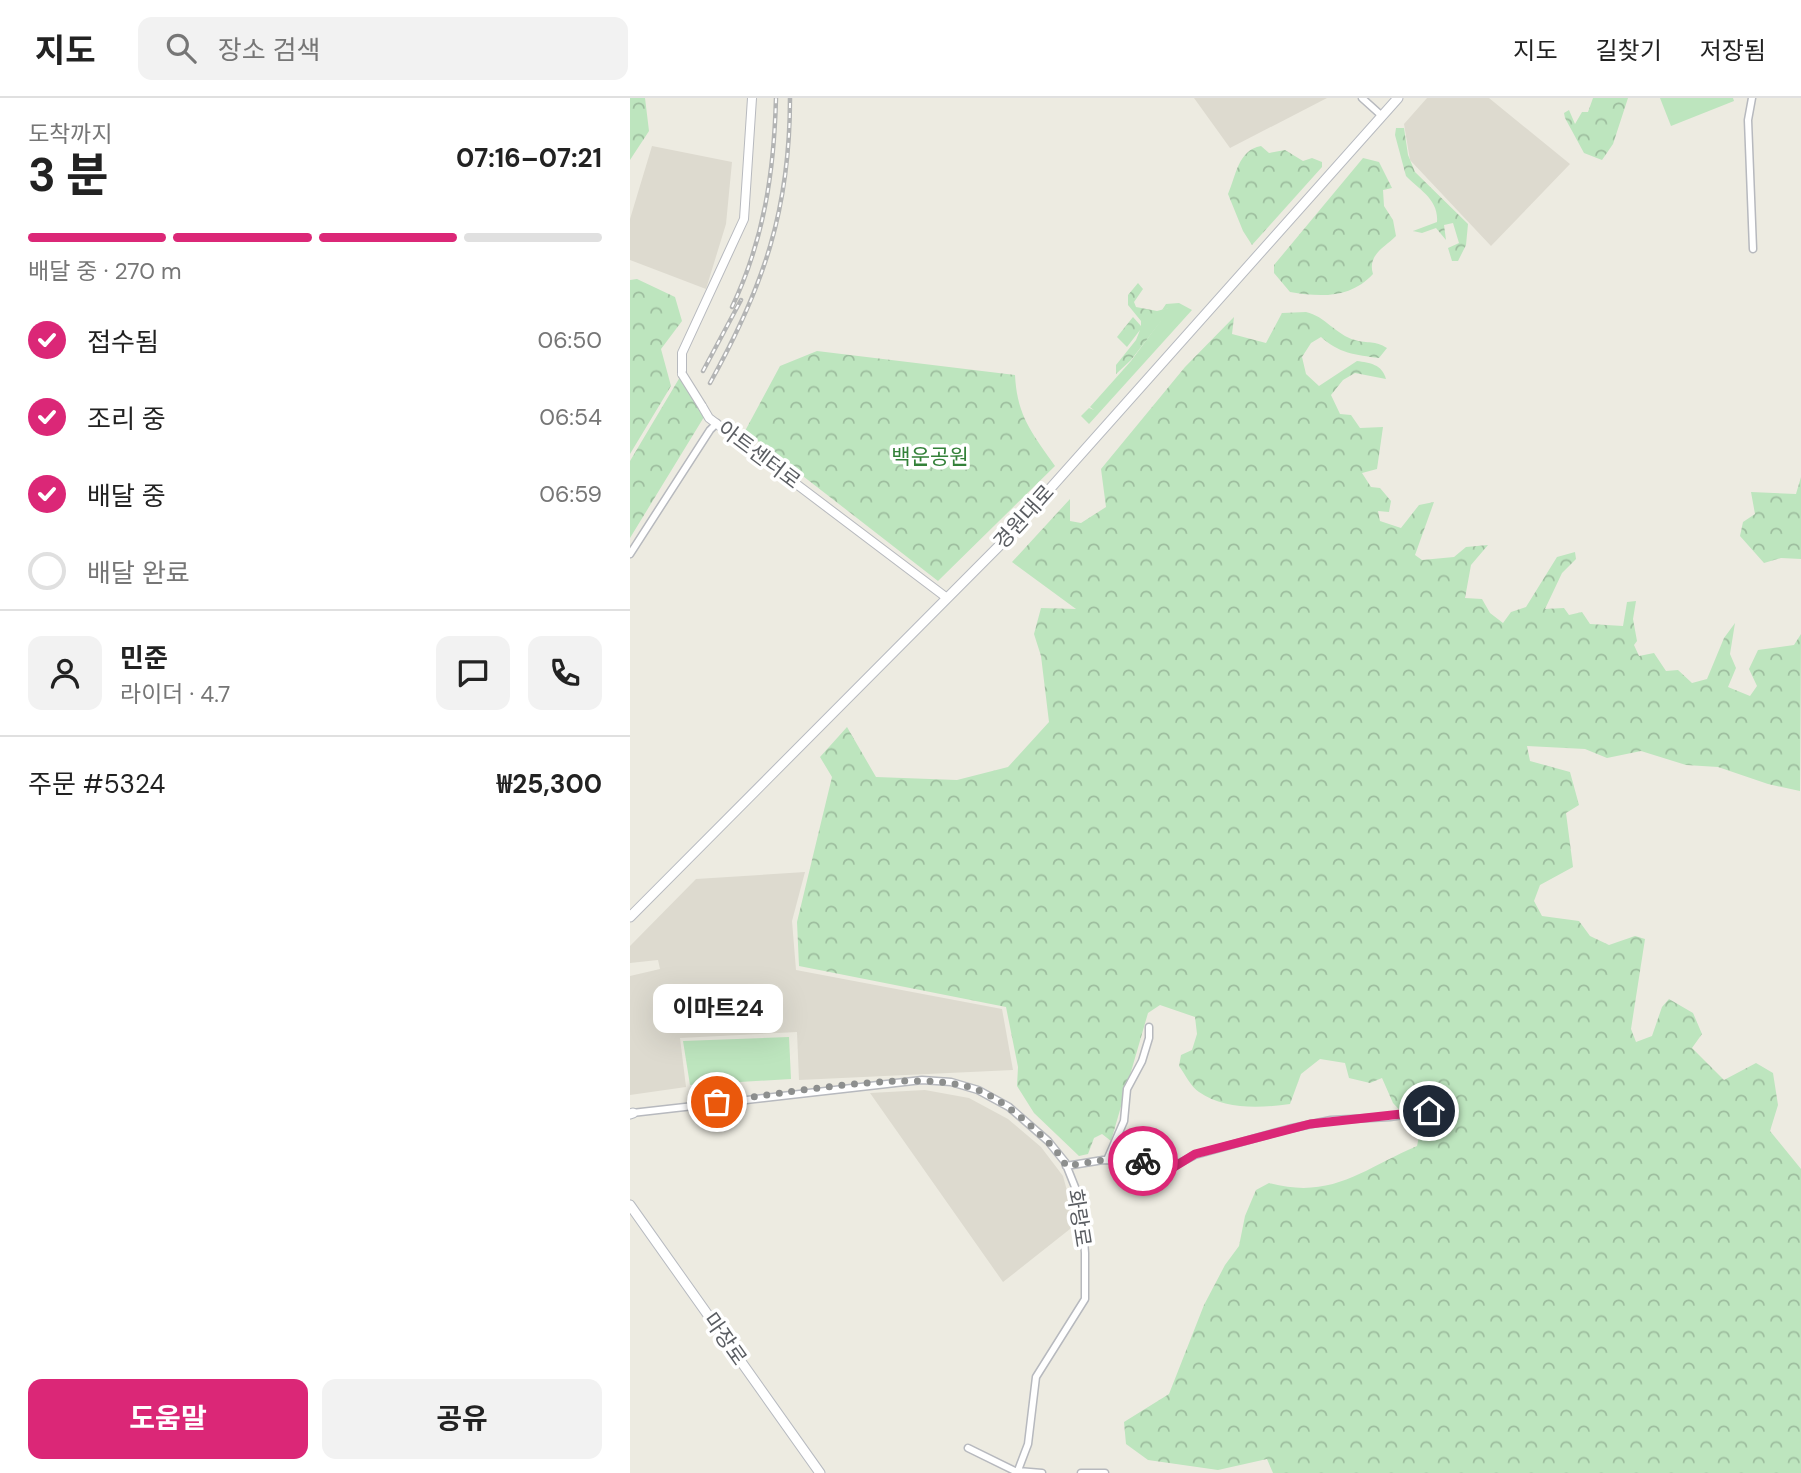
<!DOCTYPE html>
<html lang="ko">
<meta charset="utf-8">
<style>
body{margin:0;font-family:"DM Sans","Noto Sans KR",sans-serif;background:#f2f2f2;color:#222;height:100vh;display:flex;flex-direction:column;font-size:26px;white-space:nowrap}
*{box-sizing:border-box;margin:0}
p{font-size:23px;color:#767676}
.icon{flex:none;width:38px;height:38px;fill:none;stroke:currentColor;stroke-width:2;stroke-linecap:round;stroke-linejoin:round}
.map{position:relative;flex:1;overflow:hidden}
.sheet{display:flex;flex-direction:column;background:#fff;width:630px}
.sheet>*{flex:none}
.pin{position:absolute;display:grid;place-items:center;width:60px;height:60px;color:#fff;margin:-30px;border:4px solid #fff;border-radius:50%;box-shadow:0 2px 7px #0007}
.courier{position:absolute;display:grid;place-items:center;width:70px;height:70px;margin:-35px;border:5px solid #db2777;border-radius:50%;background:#fff;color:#222;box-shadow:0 2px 9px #0007}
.bubble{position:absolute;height:49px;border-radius:14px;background:#fff;box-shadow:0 7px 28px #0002;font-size:23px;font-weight:700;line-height:49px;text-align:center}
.overview em{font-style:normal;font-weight:700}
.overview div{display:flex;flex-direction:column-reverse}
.overview{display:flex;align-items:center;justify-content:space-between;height:119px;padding:0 28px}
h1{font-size:46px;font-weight:700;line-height:52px}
.bar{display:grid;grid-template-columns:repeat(4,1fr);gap:10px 7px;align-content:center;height:84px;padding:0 28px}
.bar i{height:9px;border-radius:5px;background:#e0e0e0}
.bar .selected{background:#db2777}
.bar p{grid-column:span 4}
.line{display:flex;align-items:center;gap:18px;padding:0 28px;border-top:2px solid #e0e0e0}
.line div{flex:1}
.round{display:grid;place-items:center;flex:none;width:74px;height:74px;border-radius:14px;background:#f2f2f2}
ol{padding:0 28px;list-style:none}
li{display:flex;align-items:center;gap:21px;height:77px}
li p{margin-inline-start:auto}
li .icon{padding:7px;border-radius:50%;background:#db2777;color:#fff;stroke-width:4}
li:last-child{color:#767676}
li i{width:38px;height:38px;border:4px solid #e0e0e0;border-radius:50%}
.primary-button{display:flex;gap:14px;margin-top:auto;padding:14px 28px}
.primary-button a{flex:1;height:80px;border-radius:14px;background:#db2777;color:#fff;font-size:28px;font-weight:700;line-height:80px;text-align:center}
.primary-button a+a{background:#f2f2f2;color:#222}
header{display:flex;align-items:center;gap:42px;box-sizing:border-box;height:98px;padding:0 35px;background:#fff;border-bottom:2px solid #e0e0e0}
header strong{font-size:33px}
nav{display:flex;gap:38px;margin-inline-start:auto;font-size:24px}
.search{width:490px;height:63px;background:#f2f2f2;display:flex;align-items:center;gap:18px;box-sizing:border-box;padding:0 24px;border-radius:14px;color:#767676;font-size:26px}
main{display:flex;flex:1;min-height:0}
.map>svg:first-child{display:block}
</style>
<header>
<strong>지도</strong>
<div class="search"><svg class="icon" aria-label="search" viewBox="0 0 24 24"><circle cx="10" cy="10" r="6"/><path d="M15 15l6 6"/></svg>장소 검색</div>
<nav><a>지도</a><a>길찾기</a><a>저장됨</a></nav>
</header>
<main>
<section class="sheet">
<div class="overview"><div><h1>3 분</h1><p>도착까지</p></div><em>07:16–07:21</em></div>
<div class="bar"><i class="selected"></i><i class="selected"></i><i class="selected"></i><i></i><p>배달 중 · 270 m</p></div>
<ol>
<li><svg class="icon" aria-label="check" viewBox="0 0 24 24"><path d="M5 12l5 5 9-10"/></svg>접수됨<p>06:50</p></li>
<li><svg class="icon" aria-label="check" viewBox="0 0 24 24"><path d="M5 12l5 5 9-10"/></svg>조리 중<p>06:54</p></li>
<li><svg class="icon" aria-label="check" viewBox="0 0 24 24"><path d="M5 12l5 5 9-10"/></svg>배달 중<p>06:59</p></li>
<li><i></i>배달 완료</li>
</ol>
<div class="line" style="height:126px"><a class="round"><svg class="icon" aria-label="person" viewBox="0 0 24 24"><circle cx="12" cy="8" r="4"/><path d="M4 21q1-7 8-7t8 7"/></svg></a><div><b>민준</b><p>라이더 · 4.7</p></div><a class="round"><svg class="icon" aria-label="chat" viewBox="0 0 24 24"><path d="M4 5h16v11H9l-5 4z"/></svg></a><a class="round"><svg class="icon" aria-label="phone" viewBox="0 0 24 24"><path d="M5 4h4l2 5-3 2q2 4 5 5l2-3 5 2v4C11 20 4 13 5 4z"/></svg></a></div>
<div class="line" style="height:91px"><div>주문 #5324</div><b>₩25,300</b></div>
<div class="primary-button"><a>도움말</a><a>공유</a></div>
</section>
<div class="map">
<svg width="1171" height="1375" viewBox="0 0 1171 1375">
<defs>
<pattern id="forest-crowns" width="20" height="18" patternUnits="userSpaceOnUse" patternTransform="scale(1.75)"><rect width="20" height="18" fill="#bde5be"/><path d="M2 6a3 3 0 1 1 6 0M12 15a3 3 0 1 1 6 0" fill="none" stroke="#9dbd9e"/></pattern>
</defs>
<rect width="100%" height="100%" fill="#edebe1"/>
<path fill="#dddacf" d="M564,0h133l-97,50z
M797,0h62l81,66 -79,82 -81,-86 -6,-36z
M22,48l80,16 -6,62 -20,65 -76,-29v-41z
M175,774l-13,49 4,49 206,39 11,61 -214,10 -2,-48 -117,6 6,49 -56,8v-119l30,-7 -2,-9 -28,3v-17l66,-67z
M295,992l44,8 39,21 33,28 22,29 9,33 -2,20 -67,53 -133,-189z"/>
<path fill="#bde5be" d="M1030,0h73l1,3 -63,25z
M549,205l13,7 -103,114 -8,-8 8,-8 5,2 -4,-3 41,-46 39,-53 -8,2 4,-6z
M159,939l2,42 -101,6 -7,-44z"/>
<path fill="url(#forest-crowns)" d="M0,0h15l4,33 -19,29z
M963,0h35l-15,46 -11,16 -18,-7 -19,-35 -1,-5 5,-3 6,14 7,-12h6z
M766,30h8l4,27 7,17 53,52 -2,21 -8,16h-6l-4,-13 11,-5 -6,-20 -9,2 2,15 -10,-12 -14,5 -9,-2 24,-9c2,-23 -19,-33 -31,-46l-11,-41z
M631,48l8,7 16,-3 18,11 9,-3 10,4v5l-70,78 -9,-14 -15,-37c8,-18 10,-44 33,-48z
M733,60l16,4 13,26 -9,2 1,16 9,14 3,16c-11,11 -29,19 -23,38 -23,25 -53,23 -83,18l-16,-19v-8z
M7,181l38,18 7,24 -21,28 10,37 -41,68v-174z
M508,185l5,6 -9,13 2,5 21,4 15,-4 -41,53 -15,14v-9l20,-25 4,-10 -13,17 -10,-10 16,-20 8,9v-5l-13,-16v-10z
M676,214c19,4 30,23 49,28 13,4 20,0 32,8l-8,10c-23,-3 -41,-5 -58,-21l-10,6 -9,14 4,17 13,12 38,-25c13,2 25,3 29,18l-31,-6 -12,7 -12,15 9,19 11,1 9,13 23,-1 -6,42 -15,4 9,14 9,1 11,13 -2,11 -11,-1 2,10 21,7 18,-23 15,-3 -19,53 7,5 32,-3 12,-10 22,-2 -17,20 -6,33 17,1 8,14 13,10 8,-11 15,-5 31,-50 18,-5 1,7 -14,14 -17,36 19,-1 5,7 13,-3 8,12 33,2 4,-24 9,-1 -3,18 4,22 -3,4 5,11 15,-3 12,18 12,-1 14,13 15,-4 17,-41 11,-15 -5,31 6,14 -8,19 22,9 7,-10 -8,-17 9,-19 36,-5 7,-11 -1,157 -32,-7 -50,-17 -32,-2 -45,-14 -34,7 -22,-9 -58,-3 3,15 40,11 9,33 -13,8 7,54 -33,18 -6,16 8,15 37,5 11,15 19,9 26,-9 10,3 -14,90 5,13 16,-6 10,-29 7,-8 24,14 9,21 -10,14 32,32 32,-17 17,10 5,32 -8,26 31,38v304h-528l-6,-14 -49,11 -70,-10 -22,-16 -2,-22 45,-28 35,-89 21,-40 14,-19 6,-30 11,-26 13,-7c63,17 94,-14 148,-37l3,-14 -27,-29 -11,-25 -12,5 -21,-5 -4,-15 -25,-4 -19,15 -11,30c-29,4 -66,6 -91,-12 -8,-5 -14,-18 -20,-26l2,-11 11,-5 5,-16 -2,-17 -35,-12 -12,8 -37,128 -9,-7 -8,4 -6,16 -9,2 -45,-43 -17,-27 1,-19 -12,-60 -207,-41 -2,-44 35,-145 -12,-20 27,-30 29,50 81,3 51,-13 41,-45 -8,-66 -7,-22 7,-26 35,1 -64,-47 58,-63v22l11,2 25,-16 -5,-38 84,-102 49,-50 -2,17 34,9 16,-30z
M187,253l198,24c2,41 17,58 40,91l-117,115 -193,-150 35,-65z
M50,279l24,40 -74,121v-77z
M1171,379v82l-20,-1 -17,5 -24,-27 3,-14 12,-8 -4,-22 45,2z"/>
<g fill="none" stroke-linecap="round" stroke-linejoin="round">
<defs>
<path id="minor" d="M732,0l20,18
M1122,0l-4,22 5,129
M0,456l80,-124 7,-7
M2,1015l290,-33 29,2 27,8 31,17 39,34 17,21 16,40 4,51v46l-49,78 -8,67 -11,29
M477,1062l17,-39 3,-32 15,-28 7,-23v-11
M436,1068l37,-6 37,1 34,5 21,-11 93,-26 43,-9 59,-3 39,-6
M338,1350l51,25
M388,1373l24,2
M451,1375h24"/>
<path id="tertiary" d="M52,276v-21l62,-134 8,-121
M72,308l7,12 238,180"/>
<path id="secondary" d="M0,819l369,-371 399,-448
M0,1016l3,-1
M0,1107l190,268"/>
</defs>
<use href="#minor" stroke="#b7b9be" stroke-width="9"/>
<use href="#tertiary" stroke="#b7b9be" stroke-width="10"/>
<use href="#secondary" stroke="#b7bac0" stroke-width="11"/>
<use href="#minor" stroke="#fff" stroke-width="6"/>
<use href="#tertiary" stroke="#fff" stroke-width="8"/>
<use href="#secondary" stroke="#fff" stroke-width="9"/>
<defs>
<path id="rail" d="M102,209c32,-67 42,-135 44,-209
M73,273l38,-71
M80,285c54,-97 80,-174 80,-285"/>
</defs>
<use href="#rail" stroke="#b3b4b4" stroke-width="4.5"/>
<use href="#rail" stroke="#fff" stroke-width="2" stroke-dasharray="5" stroke-linecap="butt"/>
<defs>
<path id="tertiary-bridge" d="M52,276l20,32"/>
</defs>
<use href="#tertiary-bridge" stroke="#b7b9be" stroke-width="10" stroke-linecap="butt"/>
<use href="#tertiary-bridge" stroke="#fff" stroke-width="8"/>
</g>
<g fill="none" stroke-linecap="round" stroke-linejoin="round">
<path stroke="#8d8f8e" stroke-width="7" stroke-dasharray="0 12.6" d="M87,1004c65,-8 204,-35 261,-12 20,8 37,22 53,36 13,12 27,24 35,40l37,-6 40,1"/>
<path stroke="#db2777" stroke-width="9" d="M513,1063l31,6 21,-13 115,-30 119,-13"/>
</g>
<g text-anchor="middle" stroke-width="7" stroke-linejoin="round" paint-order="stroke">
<g font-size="21" fill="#5a5d62" stroke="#fff">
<text transform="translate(129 357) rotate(37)" y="7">아트센터로</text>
<text transform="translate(394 419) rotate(-48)" y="7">경원대로</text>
<text transform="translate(449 1120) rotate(81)" y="7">화랑로</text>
<text transform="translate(95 1241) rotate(55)" y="7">마장로</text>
</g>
<g font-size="21" fill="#338139" stroke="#fff">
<text x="300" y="366">백운공원</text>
</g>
</g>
</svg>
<div class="pin" style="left:87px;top:1004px;background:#ea580c"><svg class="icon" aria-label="bag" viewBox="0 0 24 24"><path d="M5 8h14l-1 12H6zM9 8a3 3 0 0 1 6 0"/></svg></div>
<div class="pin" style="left:799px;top:1013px;background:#1f2937"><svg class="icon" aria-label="home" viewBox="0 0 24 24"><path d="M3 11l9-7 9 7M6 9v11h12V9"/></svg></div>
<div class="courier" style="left:513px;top:1063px"><svg class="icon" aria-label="bike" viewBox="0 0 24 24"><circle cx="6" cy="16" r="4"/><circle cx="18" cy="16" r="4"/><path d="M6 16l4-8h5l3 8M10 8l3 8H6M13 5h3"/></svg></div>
<div class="bubble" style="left:23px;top:886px;width:130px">이마트24</div>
</div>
</main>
